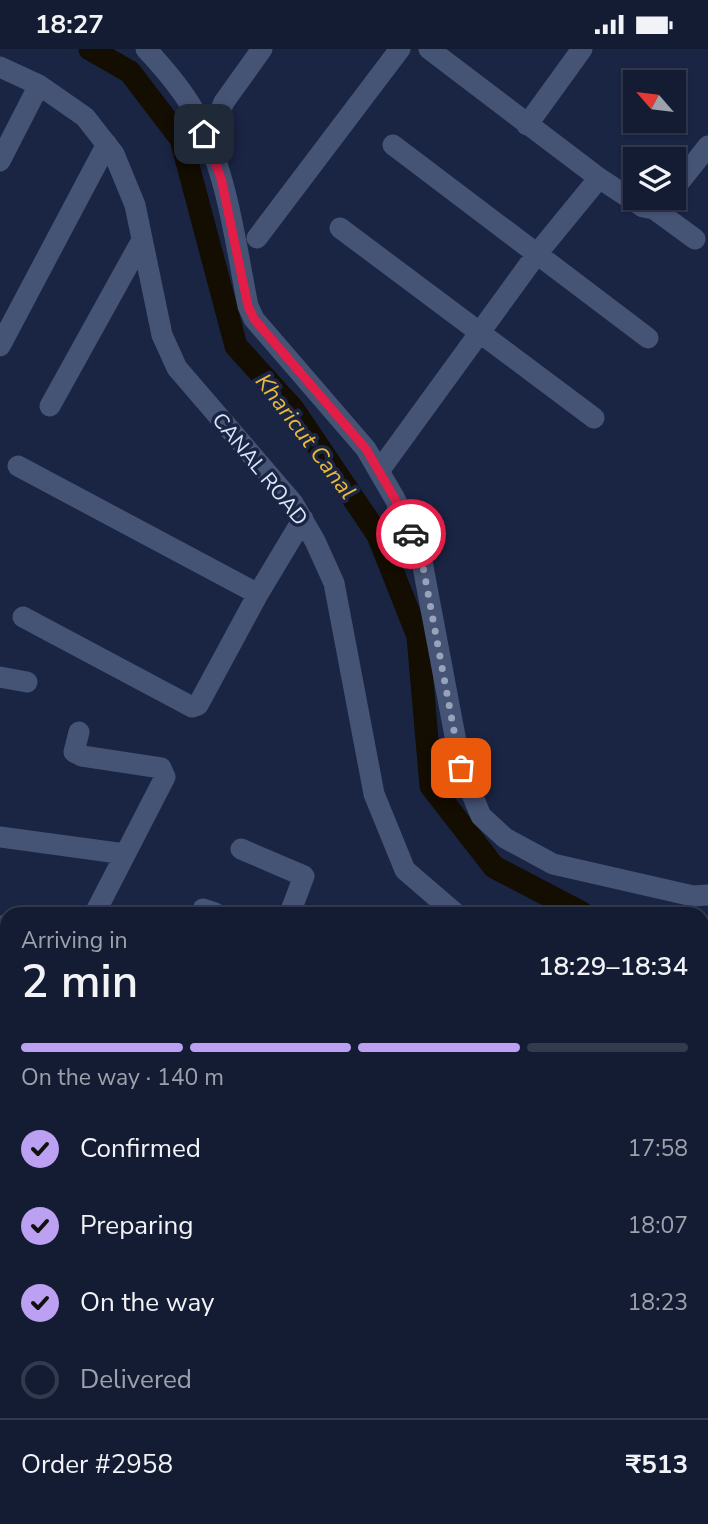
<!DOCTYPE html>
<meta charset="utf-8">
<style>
body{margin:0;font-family:"Nunito Sans",sans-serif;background:#1d253b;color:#f1f3f6;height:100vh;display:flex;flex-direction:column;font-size:26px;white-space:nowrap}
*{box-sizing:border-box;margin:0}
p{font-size:23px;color:#9da1ac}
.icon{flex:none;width:38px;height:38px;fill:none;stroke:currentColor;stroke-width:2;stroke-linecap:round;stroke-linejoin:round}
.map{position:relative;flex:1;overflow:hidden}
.sheet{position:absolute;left:0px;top:858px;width:709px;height:618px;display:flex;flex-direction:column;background:#141c33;border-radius:21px 21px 0 0;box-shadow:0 2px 5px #0004,0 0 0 2px #333a4e}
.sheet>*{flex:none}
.needle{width:46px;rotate:298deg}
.tools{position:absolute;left:623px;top:21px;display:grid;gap:14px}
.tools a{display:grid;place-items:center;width:63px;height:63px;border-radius:0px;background:#141c33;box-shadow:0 2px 5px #0004,0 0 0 2px #333a4e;font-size:35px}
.pin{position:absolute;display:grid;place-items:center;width:60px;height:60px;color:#fff;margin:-30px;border-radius:14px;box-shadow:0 4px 10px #0006}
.courier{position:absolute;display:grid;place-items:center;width:70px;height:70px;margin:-35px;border:5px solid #e11d48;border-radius:50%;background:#fff;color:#222;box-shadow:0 2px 9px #0007}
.overview em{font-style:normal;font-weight:600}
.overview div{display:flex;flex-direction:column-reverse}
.overview{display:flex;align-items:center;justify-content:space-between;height:119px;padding:0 21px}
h1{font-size:46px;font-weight:600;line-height:52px}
.bar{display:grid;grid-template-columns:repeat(4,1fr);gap:10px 7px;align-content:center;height:84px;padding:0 21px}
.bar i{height:9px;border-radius:5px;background:#333a4e}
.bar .selected{background:#bca0f2}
.bar p{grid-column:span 4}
.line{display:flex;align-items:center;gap:18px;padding:0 21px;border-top:2px solid #333a4e}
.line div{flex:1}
ol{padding:0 21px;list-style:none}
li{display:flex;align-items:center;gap:21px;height:77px}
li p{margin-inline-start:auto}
li .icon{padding:7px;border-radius:50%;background:#bca0f2;color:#111;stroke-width:4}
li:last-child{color:#9da1ac}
li i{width:38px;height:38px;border:4px solid #333a4e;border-radius:50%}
.status{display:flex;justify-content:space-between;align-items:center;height:49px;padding:0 35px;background:#141c33;direction:ltr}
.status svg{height:19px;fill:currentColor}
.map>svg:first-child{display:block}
</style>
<div class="status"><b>18:27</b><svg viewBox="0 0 49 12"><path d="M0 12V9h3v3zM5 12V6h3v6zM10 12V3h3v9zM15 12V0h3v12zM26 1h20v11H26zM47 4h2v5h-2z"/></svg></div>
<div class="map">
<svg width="708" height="1475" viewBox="0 0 708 1475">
<rect width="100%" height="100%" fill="#1a2544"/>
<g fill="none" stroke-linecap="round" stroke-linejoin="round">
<path stroke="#140d01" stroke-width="23" d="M90,0l40,23 51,67 55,207 57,63 85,126 40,101 13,150 63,81 88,46
M702,894h6"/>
<path stroke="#455375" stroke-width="21" d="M146,0c15,16 36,41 47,60 34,59 42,132 55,197l6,13 112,130 29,50 26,57 40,212 20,48 24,22 48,26 140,32 15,-1
M429,0l170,129 44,29 11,2 13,-11
M0,18l39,18 46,32 29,37 21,51 27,130 15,33 116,135 22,38 19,42 40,211 31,76 50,43
M527,76l55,-76
M204,85l13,-15 7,-17 38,-53
M393,96l255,193
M0,112l39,-76
M674,140l34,-43
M654,160l41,30
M340,179l254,190
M257,189l143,-189
M0,297l107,-202
M50,357l92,-166
M18,417l240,128 -60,111 -6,2 -169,-90
M379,422l157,-216 63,-77
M258,545l45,-75
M0,628l27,5
M79,683l-5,20 8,4 79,12 4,9 -70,136
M0,788l125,17
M241,800l63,27 -14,37
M203,860l12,4
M0,877l7,1
M702,937l6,-1
M0,968h7
M702,1019l6,3
M0,1062l7,1
M702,1098l6,2
M0,1138l7,-27
M702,1272l6,3
M702,1329l6,2
M702,1431l6,2
M0,1461l7,2
M39,1468l34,7
M260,1468l17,7
M526,1468l18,7
M425,1475l3,-7"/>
</g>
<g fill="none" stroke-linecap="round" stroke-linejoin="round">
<path stroke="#98a2ba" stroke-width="7" stroke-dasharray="0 12.6" d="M411,485l10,22 40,212"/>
<path stroke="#e11d48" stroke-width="9" d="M204,85l17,44 27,128 6,13 112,130 29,50 16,35"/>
</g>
<g text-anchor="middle" stroke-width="7" stroke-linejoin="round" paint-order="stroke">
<g font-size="21" fill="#dce5f9" stroke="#1a2544">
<text transform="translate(260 420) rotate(51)" y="7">CANAL ROAD</text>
</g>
<g font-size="23" font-style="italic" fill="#e9b937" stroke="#1a2544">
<text transform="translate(306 387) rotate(53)" y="8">Kharicut Canal</text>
</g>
</g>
</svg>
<div class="tools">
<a><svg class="needle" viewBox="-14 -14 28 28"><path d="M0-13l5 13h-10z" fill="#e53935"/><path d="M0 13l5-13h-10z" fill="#9da1ac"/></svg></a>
<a><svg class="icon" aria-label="layers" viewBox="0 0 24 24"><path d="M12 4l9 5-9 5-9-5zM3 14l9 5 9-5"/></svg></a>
</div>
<div class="pin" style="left:461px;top:719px;background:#ea580c"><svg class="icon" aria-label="bag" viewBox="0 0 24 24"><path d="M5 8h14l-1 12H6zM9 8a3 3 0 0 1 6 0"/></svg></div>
<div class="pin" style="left:204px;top:85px;background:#1f2937"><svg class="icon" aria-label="home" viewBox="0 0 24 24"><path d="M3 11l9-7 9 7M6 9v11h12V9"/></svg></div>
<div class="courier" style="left:411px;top:485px"><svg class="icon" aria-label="car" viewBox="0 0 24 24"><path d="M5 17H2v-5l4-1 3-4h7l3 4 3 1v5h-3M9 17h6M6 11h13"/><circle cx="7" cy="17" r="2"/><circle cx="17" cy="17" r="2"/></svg></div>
<section class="sheet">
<div class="overview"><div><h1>2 min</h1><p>Arriving in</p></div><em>18:29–18:34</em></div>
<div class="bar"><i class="selected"></i><i class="selected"></i><i class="selected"></i><i></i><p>On the way · 140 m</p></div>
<ol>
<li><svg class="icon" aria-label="check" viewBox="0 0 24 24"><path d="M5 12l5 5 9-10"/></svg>Confirmed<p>17:58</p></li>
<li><svg class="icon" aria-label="check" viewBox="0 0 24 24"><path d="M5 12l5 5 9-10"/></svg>Preparing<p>18:07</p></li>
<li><svg class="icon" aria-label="check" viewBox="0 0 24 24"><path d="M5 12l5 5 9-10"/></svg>On the way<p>18:23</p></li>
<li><i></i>Delivered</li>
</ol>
<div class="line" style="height:91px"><div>Order #2958</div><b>₹513</b></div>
</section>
</div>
